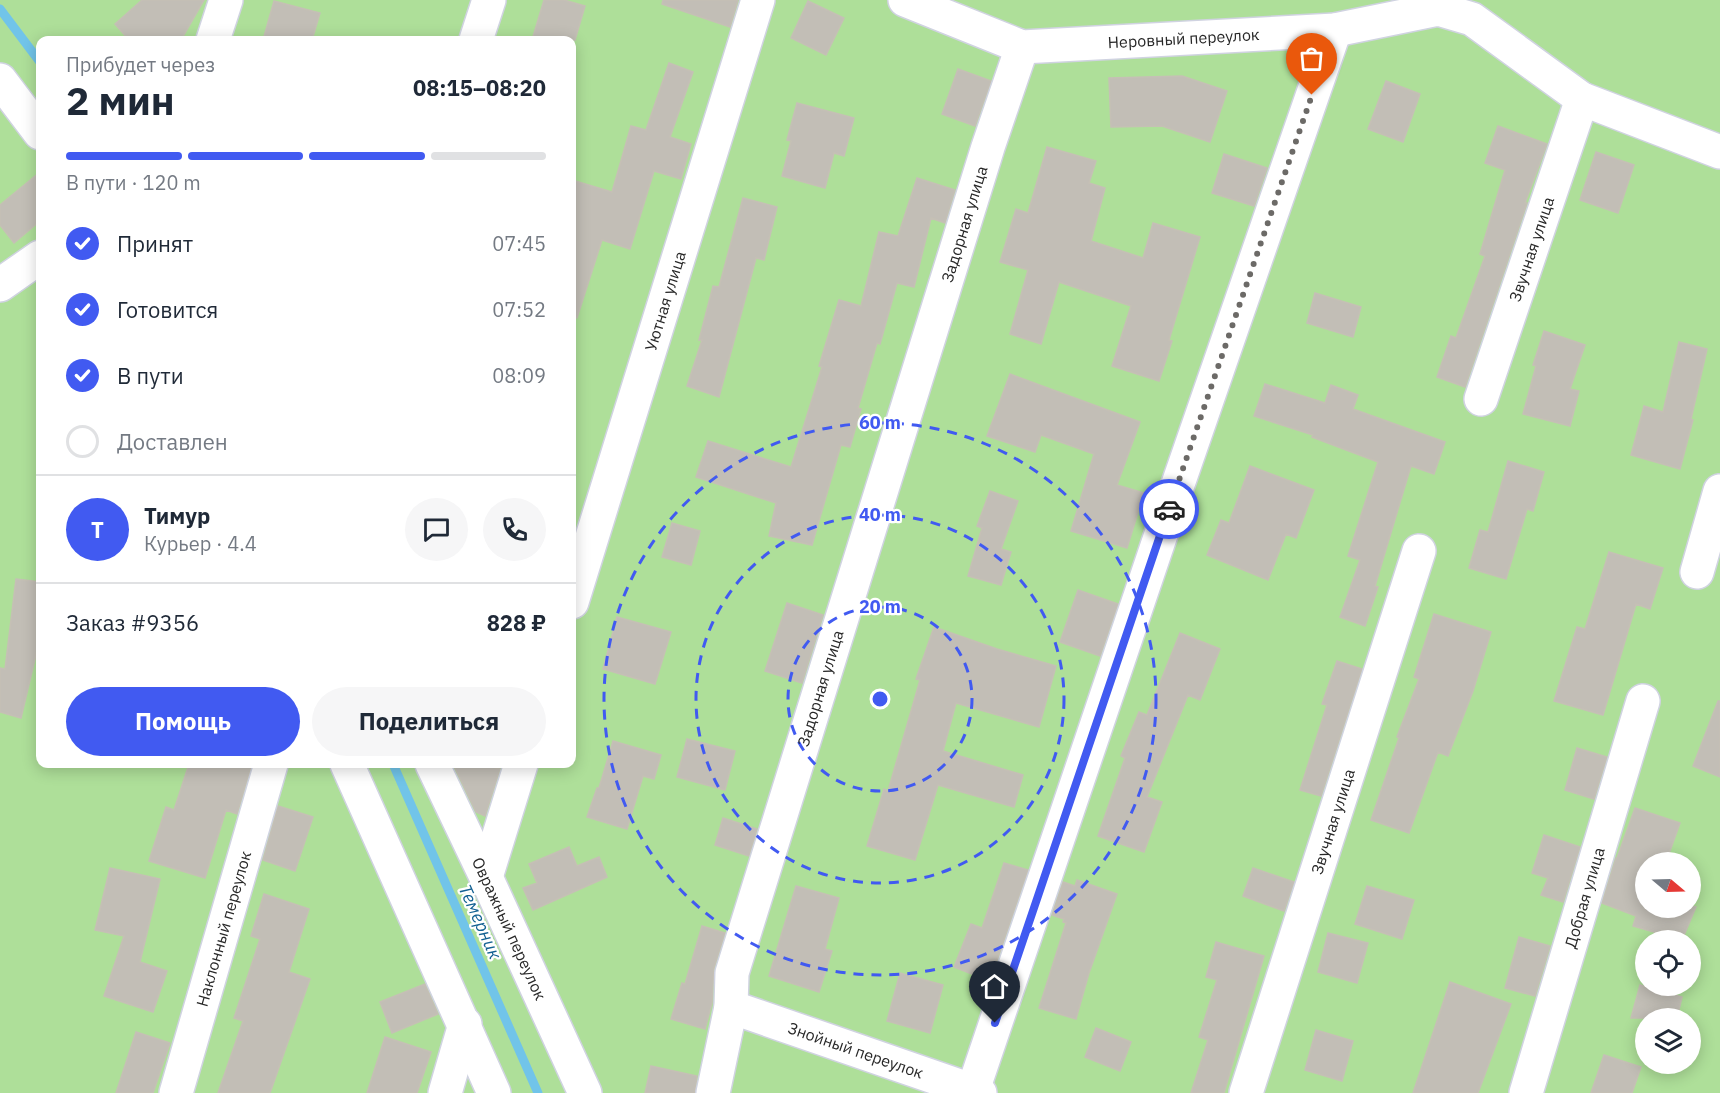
<!DOCTYPE html>
<html lang="ru">
<meta charset="utf-8">
<style>
body{margin:0;font-family:"IBM Plex Sans",sans-serif;background:#f6f6f7;color:#1f2937;height:100vh;display:flex;flex-direction:column;font-size:22px;white-space:nowrap}
*{box-sizing:border-box;margin:0}
p{font-size:20px;color:#747a83}
.icon{flex:none;width:33px;height:33px;fill:none;stroke:currentColor;stroke-width:2;stroke-linecap:round;stroke-linejoin:round}
.map{position:relative;flex:1;overflow:hidden}
.panel{position:absolute;left:36px;top:36px;width:540px;height:732px;display:flex;flex-direction:column;background:#fff;border-radius:12px;box-shadow:0 3px 15px #0003}
.panel>*{flex:none}
.needle{width:39px;rotate:109deg}
.tools{position:absolute;left:1635px;top:852px;display:grid;gap:12px}
.tools a{display:grid;place-items:center;width:66px;height:66px;border-radius:50%;background:#fff;box-shadow:0 3px 15px #0003;font-size:30px}
.pin{position:absolute;display:grid;place-items:center;width:51px;height:51px;color:#fff;margin:-62px -26px;border-radius:50% 50% 50% 0;rotate:-45deg;box-shadow:0 0 6px #0007}
.pin .icon{rotate:45deg}
.courier{position:absolute;display:grid;place-items:center;width:60px;height:60px;margin:-30px;border:4px solid #415af1;border-radius:50%;background:#fff;color:#222;box-shadow:0 2px 8px #0007}
.headline em{font-style:normal;font-weight:700}
.headline div{display:flex;flex-direction:column-reverse}
.headline{display:flex;align-items:center;justify-content:space-between;height:102px;padding:0 30px}
h1{font-size:39px;font-weight:700;line-height:45px}
.bar{display:grid;grid-template-columns:repeat(4,1fr);gap:9px 6px;align-content:center;height:72px;padding:0 30px}
.bar i{height:8px;border-radius:4px;background:#e0e1e3}
.bar .selected{background:#415af1}
.bar p{grid-column:span 4}
.line{display:flex;align-items:center;gap:15px;padding:0 30px;border-top:2px solid #e0e1e3}
.line div{flex:1}
.round{display:grid;place-items:center;flex:none;width:63px;height:63px;border-radius:32px;background:#f6f6f7}
ol{padding:0 30px;list-style:none}
li{display:flex;align-items:center;gap:18px;height:66px}
li p{margin-inline-start:auto}
li .icon{padding:6px;border-radius:50%;background:#415af1;color:#fff;stroke-width:4}
li:last-child{color:#747a83}
li i{width:33px;height:33px;border:3px solid #e0e1e3;border-radius:50%}
.action{display:flex;gap:12px;margin-top:auto;padding:12px 30px}
.action a{flex:1;height:69px;border-radius:36px;background:#415af1;color:#fff;font-size:24px;font-weight:700;line-height:69px;text-align:center}
.action a+a{background:#f6f6f7;color:#1f2937}
.map>svg:first-child{display:block}
</style>
<div class="map">
<svg width="1720" height="1093" viewBox="0 0 1720 1093">
<rect width="100%" height="100%" fill="#eae4db"/>
<path fill="#aedf99" fill-rule="evenodd" d="M0,0h1720v1093h-1720zM40,40h532v724h-532zM1646,862h44v46h-44zM1646,940h44v46h-44zM1646,1018h44v46h-44z"/>
<g fill="none" stroke-linecap="round" stroke-linejoin="round">
<path stroke="#71c4e9" stroke-width="9" d="M0,9l40,53
M393,764l145,329"/>
</g>
<path fill="#c2beb6" stroke="#c5c0b5" stroke-width="1.5" d="M142,0h62l-23,40h-52l-14,-16z
M544,0h20l21,6 -10,34h-43z
M663,0h75l-8,27 -68,-23z
M274,1l46,12 -8,27h-49z
M808,1l36,17 -18,37 -35,-17z
M669,63l24,9 -23,65 21,7 -10,35 -27,-8 -24,78 -28,-9 -25,78 -5,-1v-137l40,12 19,-66 15,4z
M958,69l33,12 -16,45 -33,-12z
M1182,76l45,15 -17,51 -48,-16 -51,1 -2,-49z
M1386,81l34,13 -17,48 -35,-13z
M797,103l57,15 -10,38 -10,-3 -9,35 -43,-12 9,-35 -4,-1z
M1498,126l49,18 -22,59h2l-62,184 -28,-10 14,-41 5,2 29,-82 -5,-2 25,-84 -20,-7z
M1047,147l49,14 -7,22 16,5 -14,53 52,17 10,-35 47,14 -31,103 3,1 -13,40 -47,-15 19,-60 -72,-24 -18,62 -31,-10 18,-64 -28,-8 16,-53 12,4z
M1596,152l38,13 -16,48 -38,-13z
M1224,154l43,14 -13,38 -42,-13z
M40,172v49l-26,22 -14,-18v-20z
M917,178l38,12 -10,33 -14,-5 -17,69 -17,-4 -17,61 -3,-1 -19,65 3,1 -11,38 -9,-2 -29,100 -43,-9 7,-33 -80,-26 12,-36 83,26 31,-100 -3,-1 20,-66 22,6 18,-74 19,4z
M743,198l34,9 -13,53 -8,-2 -37,139 -32,-11 15,-46h-3l14,-54 6,1z
M1315,293l46,14 -8,30 -46,-14z
M1544,331l41,14 -15,44 9,2 -9,35 -47,-12 13,-48 -3,-1z
M1679,342l28,7 -16,70 2,1 -13,49 -49,-14 13,-49 19,6z
M1010,374l130,48 -23,63 27,8 -17,55 -56,-17 23,-77 -53,-19 -6,17 -48,-16z
M1265,384l60,19 6,-18 27,10 -5,14 92,33 -11,32 -23,-8 -36,120 3,1 -13,39 -25,-9 20,-57 -12,-4 30,-94 -66,-25 1,-2 -59,-19z
M1508,461l36,11 -11,39 -6,-2 -21,70 -37,-11 11,-38 8,2z
M1250,466l64,24 -18,48 -10,-4 -18,46 -61,-25 14,-35 8,3z
M990,491l28,10 -17,48 10,3 -10,33 -33,-9 14,-48 -5,-2z
M672,523l28,8 -9,34 -29,-8z
M1609,552l54,16 -13,41 -14,-5 -33,111 -49,-14 23,-74 8,2z
M16,579l24,3v56l-19,80 -21,-6v-44l5,1z
M1078,590l40,14 -18,52 -40,-14z
M787,603l36,12 -21,68 -37,-12z
M1434,614l57,18 -18,59 -25,65 -10,-4 -29,81 -38,-13 28,-82 -2,-1 22,-58 -5,-2z
M617,617l54,15 -16,52 -52,-15z
M934,627l63,22 59,17 -17,61 -83,-24 -13,48 80,24 -9,32 -76,-22 -23,75 -48,-14 17,-57 4,2 32,-111 -4,-1z
M1180,633l40,16 -20,51 -12,-5 -41,102 15,5 -18,50 -46,-16 27,-78 -4,-2 18,-44 8,3z
M1337,661l25,8 -41,127 -21,-6 27,-85 -5,-1z
M1718,701h2v76l-27,-11z
M687,739l48,12 -10,39 -48,-13z
M613,741l48,14 -7,24 -11,-3 -16,53 -40,-12 10,-29h2z
M1577,748l30,9 -13,42 -29,-9z
M189,764h63l-15,50 -11,-4 -21,68 -56,-17 17,-54 8,3z
M453,764h29l18,5 -15,47 -9,-4z
M278,806l35,11 -18,54 -32,-11z
M1635,808l45,15 -14,39h-20v46h44v-3l6,2 -14,33 -49,-14 3,-10 -34,-13 14,-45h1z
M723,818l34,11 -8,27 -34,-11z
M1544,835l36,12 -17,55 -22,-7 7,-17 -16,-5z
M569,847l8,19 22,-9 8,20 -74,33 -10,-22 14,-5 -8,-19z
M1004,863l24,7 -38,111 -36,-14 17,-43 11,4z
M110,868l50,11 -20,83 27,9 -14,41 -49,-16 20,-60 -29,-6z
M1253,868l41,14 -10,29 -41,-15z
M1077,880l40,14 -28,79 -13,46 -37,-11 27,-85 -3,-1 1,-3 -12,-4 11,-33 12,4z
M796,886l43,12 -14,51 7,2 -13,41 -50,-16z
M1367,886l47,14 -12,39 -47,-15z
M264,894l45,15 -20,63 21,7 -40,114h-52l25,-72 -9,-3 26,-79 -9,-3z
M702,926l23,7 -11,35 -2,35 -7,26 -34,-10 11,-36 3,1z
M1328,933l40,10 -11,40 -39,-11z
M1519,937l31,9 -15,50 -30,-8z
M1216,942l48,14 -40,137h-33l17,-53 -9,-3 18,-57 -11,-3z
M900,973l43,12 -13,48 -43,-12z
M1450,982l61,22 -33,89h-65z
M425,984l13,30 -46,19 -12,-31z
M1640,985l42,12 -5,21h-46z
M1096,1028l35,14 -11,29 -35,-14z
M1316,1030l37,11 -11,40 -37,-11z
M136,1032l34,11 -17,50h-37z
M385,1037l46,15 -14,41h-50z
M1604,1055l37,12 -9,26h-41z
M651,1066l46,10 -2,17h-50z"/>
<g fill="none" stroke-linecap="round" stroke-linejoin="round">
<defs>
<g id="minor">
<path id="s1" d="M905,0l117,47 313,-17 103,-21 34,10 110,80 138,53"/>
<path d="M213,40l13,-40"/>
<path d="M476,40l13,-40"/>
<path d="M0,80l40,53"/>
<path d="M0,285l40,-28"/>
<path id="s2" d="M1481,399l101,-300"/>
<path d="M1697,572l23,-81"/>
<path id="s3" d="M572,602l186,-602"/>
<path d="M347,764l147,329"/>
<path id="s4" d="M432,764l54,113 99,216"/>
<path d="M486,877l35,-113"/>
<path id="s5" d="M731,1007l249,86"/>
<path d="M973,1090l204,-603 158,-457"/>
<path id="s6" d="M176,1093l95,-329"/>
<path d="M445,1093l20,-69"/>
<path id="s7" d="M713,1093l18,-86 1,-34 256,-826 34,-100"/>
<path id="s8" d="M1246,1093l173,-542"/>
<path id="s9" d="M1526,1093l117,-392"/>
</g>
</defs>
<use href="#minor" stroke="#d0d3e1" stroke-width="36"/>
<use href="#minor" stroke="#fff" stroke-width="33"/>
</g>
<g fill="none" stroke-linecap="round" stroke-linejoin="round">
<path stroke="#6c6a67" stroke-width="6" stroke-dasharray="0 10.8" d="M1169,509l143,-414"/>
<path stroke="#415af1" stroke-width="8" d="M995,1023l174,-514"/>
</g>
<g fill="none" stroke="#415af1" stroke-width="3" stroke-dasharray="10 8">
<circle cx="880" cy="699" r="92"/>
<circle cx="880" cy="699" r="184"/>
<circle cx="880" cy="699" r="276"/>
</g>
<g text-anchor="middle" stroke-width="4.5" stroke-linejoin="round" paint-order="stroke">
<g font-size="16" fill="#282828" stroke="#fff">
<text dy="6" stroke="none"><textPath href="#s1" startOffset="288">Неровный переулок</textPath></text>
<text dy="6" stroke="none"><textPath href="#s7" startOffset="906">Задорная улица</textPath></text>
<text dy="6" stroke="none"><textPath href="#s2" startOffset="158">Звучная улица</textPath></text>
<text dy="6" stroke="none"><textPath href="#s3" startOffset="315">Уютная улица</textPath></text>
<text dy="6" stroke="none"><textPath href="#s7" startOffset="420">Задорная улица</textPath></text>
<text dy="6" stroke="none"><textPath href="#s8" startOffset="285">Звучная улица</textPath></text>
<text dy="6" stroke="none"><textPath href="#s9" startOffset="204">Добрая улица</textPath></text>
<text dy="6" stroke="none"><textPath href="#s6" startOffset="171">Наклонный переулок</textPath></text>
<text dy="6" stroke="none"><textPath href="#s4" startOffset="182">Овражный переулок</textPath></text>
<text dy="6" stroke="none"><textPath href="#s5" startOffset="132">Знойный переулок</textPath></text>
</g>
<g font-size="18" font-style="italic" fill="#136192" stroke="#fff">
<text transform="translate(480 922) rotate(66)" y="6">Темерник</text>
</g>
</g>
<circle cx="880" cy="699" r="9" fill="#415af1" stroke="#fff" stroke-width="3"/>
<g font-size="18" text-anchor="middle" font-weight="bold" fill="#415af1" stroke="#fff" stroke-width="4.5" stroke-linejoin="round" paint-order="stroke">
<text x="880" y="429">60 m</text>
<text x="880" y="521">40 m</text>
<text x="880" y="613">20 m</text>
</g>
</svg>
<div class="tools">
<a><svg class="needle" viewBox="-14 -14 28 28"><path d="M0-13l5 13h-10z" fill="#e53935"/><path d="M0 13l5-13h-10z" fill="#747a83"/></svg></a>
<a><svg class="icon" aria-label="locate" viewBox="0 0 24 24"><circle cx="12" cy="12" r="6"/><path d="M12 2v4M12 18v4M2 12h4M18 12h4"/></svg></a>
<a><svg class="icon" aria-label="layers" viewBox="0 0 24 24"><path d="M12 4l9 5-9 5-9-5zM3 14l9 5 9-5"/></svg></a>
</div>
<div class="pin" style="left:1312px;top:95px;background:#ea580c"><svg class="icon" aria-label="bag" viewBox="0 0 24 24"><path d="M5 8h14l-1 12H6zM9 8a3 3 0 0 1 6 0"/></svg></div>
<div class="pin" style="left:995px;top:1023px;background:#1f2937"><svg class="icon" aria-label="home" viewBox="0 0 24 24"><path d="M3 11l9-7 9 7M6 9v11h12V9"/></svg></div>
<div class="courier" style="left:1169px;top:509px"><svg class="icon" aria-label="car" viewBox="0 0 24 24"><path d="M5 17H2v-5l4-1 3-4h7l3 4 3 1v5h-3M9 17h6M6 11h13"/><circle cx="7" cy="17" r="2"/><circle cx="17" cy="17" r="2"/></svg></div>
<section class="panel">
<div class="headline"><div><h1>2 мин</h1><p>Прибудет через</p></div><em>08:15–08:20</em></div>
<div class="bar"><i class="selected"></i><i class="selected"></i><i class="selected"></i><i></i><p>В пути · 120 m</p></div>
<ol>
<li><svg class="icon" aria-label="check" viewBox="0 0 24 24"><path d="M5 12l5 5 9-10"/></svg>Принят<p>07:45</p></li>
<li><svg class="icon" aria-label="check" viewBox="0 0 24 24"><path d="M5 12l5 5 9-10"/></svg>Готовится<p>07:52</p></li>
<li><svg class="icon" aria-label="check" viewBox="0 0 24 24"><path d="M5 12l5 5 9-10"/></svg>В пути<p>08:09</p></li>
<li><i></i>Доставлен</li>
</ol>
<div class="line" style="height:108px"><b class="round" style="background:#415af1;color:#fff">Т</b><div><b>Тимур</b><p>Курьер · 4.4</p></div><a class="round"><svg class="icon" aria-label="chat" viewBox="0 0 24 24"><path d="M4 5h16v11H9l-5 4z"/></svg></a><a class="round"><svg class="icon" aria-label="phone" viewBox="0 0 24 24"><path d="M5 4h4l2 5-3 2q2 4 5 5l2-3 5 2v4C11 20 4 13 5 4z"/></svg></a></div>
<div class="line" style="height:78px"><div>Заказ #9356</div><b>828 ₽</b></div>
<div class="action"><a>Помощь</a><a>Поделиться</a></div>
</section>
</div>
